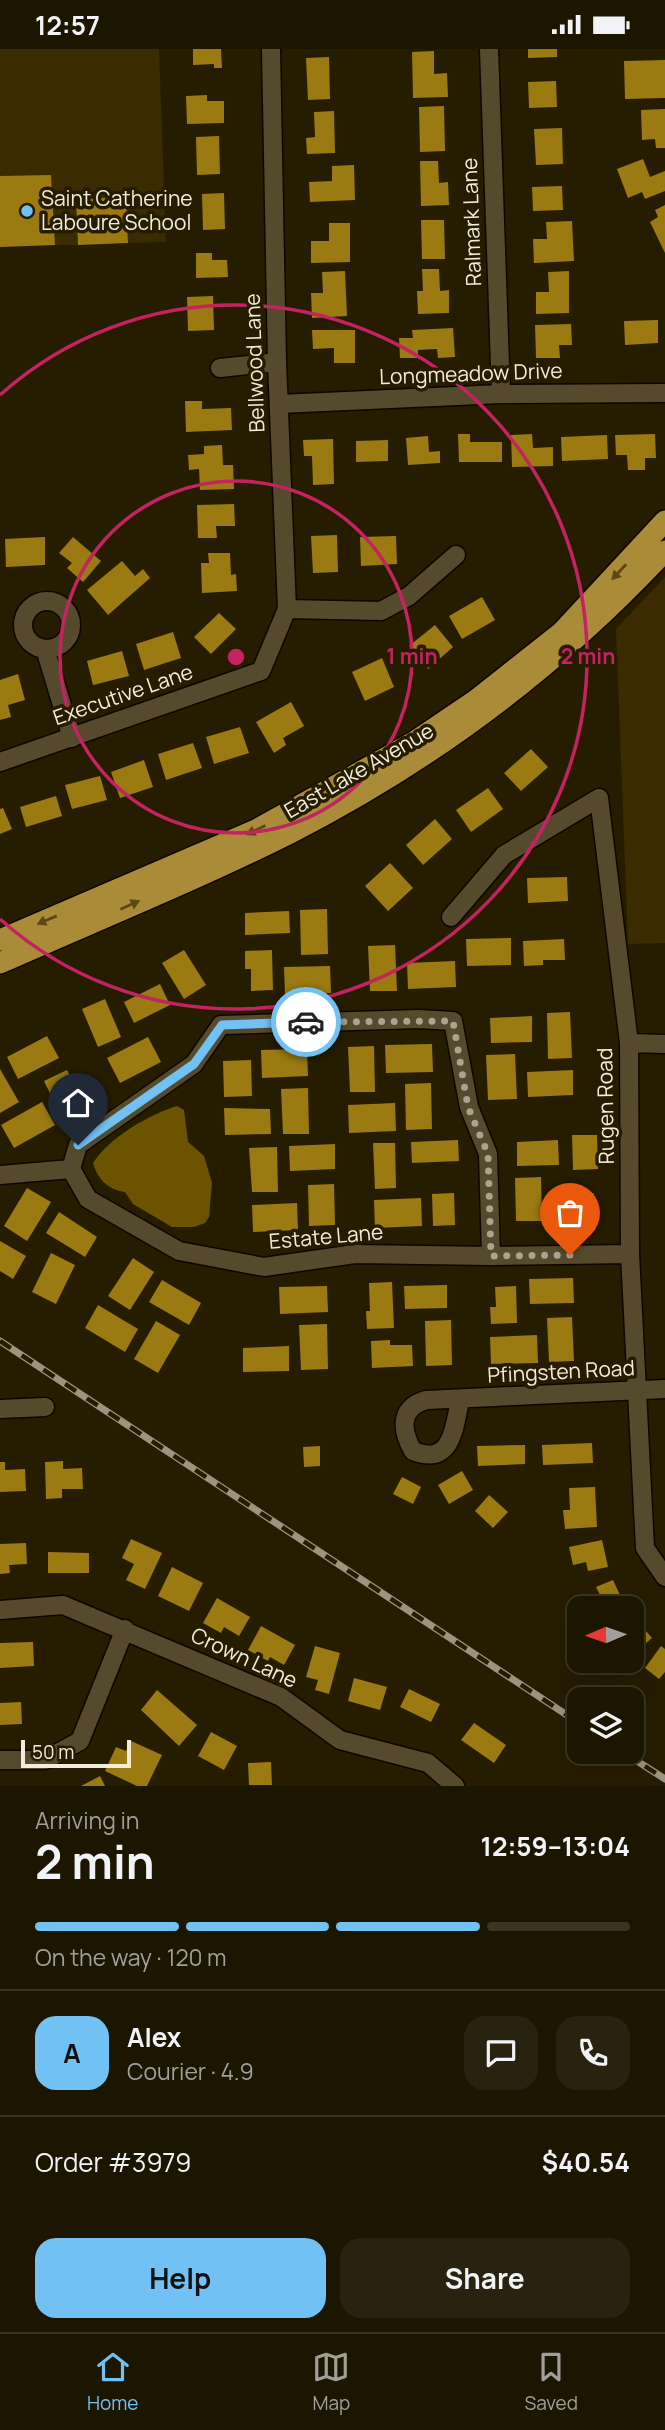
<!DOCTYPE html>
<meta charset="utf-8">
<style>
body{margin:0;font-family:Manrope,sans-serif;background:#29220f;color:#f1f3f6;height:100vh;display:flex;flex-direction:column;font-size:26px;white-space:nowrap}
*{box-sizing:border-box;margin:0}
p{font-size:23px;color:#a09f99}
.icon{flex:none;width:38px;height:38px;fill:none;stroke:currentColor;stroke-width:2;stroke-linecap:round;stroke-linejoin:round}
.map{position:relative;height:1737px;overflow:hidden}
.details{display:flex;flex-direction:column;background:#1c1500;flex:1}
.details>*{flex:none}
.needle{width:46px;rotate:268deg}
.controls{position:absolute;left:567px;top:1547px;display:grid;gap:14px}
.controls a{display:grid;place-items:center;width:77px;height:77px;border-radius:14px;background:#1c1500;box-shadow:0 7px 28px #0002,0 0 0 2px #3a3422;font-size:35px}
.scale{position:absolute;left:21px;bottom:18px;width:110px;box-sizing:border-box;padding-left:7px;border:4px solid #f2ecdb;border-top:0;font-size:19px;line-height:24px;white-space:nowrap;color:#f2ecdb;-webkit-text-stroke:5px #261c00;paint-order:stroke}
.pin{position:absolute;display:grid;place-items:center;width:60px;height:60px;color:#fff;margin:-72px -30px;border-radius:50% 50% 50% 0;rotate:-45deg;box-shadow:0 0 7px #0007}
.pin .icon{rotate:45deg}
.courier{position:absolute;display:grid;place-items:center;width:70px;height:70px;margin:-35px;border:5px solid #72c1f5;border-radius:50%;background:#fff;color:#222;box-shadow:0 2px 9px #0007}
.head em{font-style:normal;font-weight:700}
.head div{display:flex;flex-direction:column-reverse}
.head{display:flex;align-items:center;justify-content:space-between;height:119px;padding:0 35px}
h1{font-size:46px;font-weight:700;line-height:52px}
.bar{display:grid;grid-template-columns:repeat(4,1fr);gap:10px 7px;align-content:center;height:84px;padding:0 35px}
.bar i{height:9px;border-radius:5px;background:#3a3422}
.bar .selected{background:#72c1f5}
.bar p{grid-column:span 4}
.line{display:flex;align-items:center;gap:18px;padding:0 35px;border-top:2px solid #3a3422}
.line div{flex:1}
.round{display:grid;place-items:center;flex:none;width:74px;height:74px;border-radius:21px;background:#29220f}
.cta{display:flex;gap:14px;margin-top:auto;padding:14px 35px}
.cta a{flex:1;height:80px;border-radius:21px;background:#72c1f5;color:#111;font-size:28px;font-weight:700;line-height:80px;text-align:center}
.cta a+a{background:#29220f;color:#f1f3f6}
.status{display:flex;justify-content:space-between;align-items:center;height:49px;padding:0 35px;background:#1c1500;direction:ltr}
.status svg{height:19px;fill:currentColor}
.tabs{display:flex;justify-content:space-around;align-items:center;height:98px;border-top:2px solid #3a3422;background:#1c1500;font-size:19px;color:#a09f99}
.tabs a{display:grid;justify-items:center;gap:4px}
.tabs .selected{color:#72c1f5}
.map>svg:first-child{display:block}
</style>
<div class="status"><b>12:57</b><svg viewBox="0 0 49 12"><path d="M0 12V9h3v3zM5 12V6h3v6zM10 12V3h3v9zM15 12V0h3v12zM26 1h20v11H26zM47 4h2v5h-2z"/></svg></div>
<div class="map">
<svg width="665" height="1737" viewBox="0 0 665 1737">
<rect width="100%" height="100%" fill="#261c00"/>
<path fill="#3a2c00" d="M0,0h159l7,193 -38,1 -2,-46 -50,2 2,46h-23l-4,-69h-51z
M665,528v366l-37,1 -12,-315z"/>
<path fill="#6b5300" d="M177,1057l7,4 4,32 16,14 8,27 -3,34 -4,6 -11,4h-22l-39,-23 -8,-12c-17,-2 -28,-14 -32,-29 17,-26 55,-48 84,-57z"/>
<path fill="#9a7a11" d="M193,0h28l1,19h-8v-4l-21,1z
M528,0h29v8l-29,1z
M434,2v23l13,-1 1,24 -35,1 -1,-46z
M329,8l1,42 -22,1 -2,-42z
M665,11v38l-40,1 -1,-38z
M556,32l1,26 -28,1 -1,-26z
M207,46v6h17v22l-37,1 -1,-28z
M444,57l1,45 -25,1 -1,-45z
M665,60v39h-9l-1,-9 -13,1 -1,-30z
M334,62l1,42 -28,1 -1,-16 9,-1 -1,-25z
M562,79l1,36 -27,1 -2,-36z
M219,87l1,38 -23,1 -1,-38z
M643,110l7,18 15,-6v20l-20,8 -3,-7 -14,6 -11,-29z
M420,112h18l1,22 9,-1 1,23 -28,1z
M354,116l1,35 -45,2 -1,-20 23,-1v-15z
M51,126l4,70 -55,2v-71z
M562,137l1,24 -30,1 -1,-24z
M224,144l1,36 -22,1 -1,-36z
M126,148l2,46 -50,2 -2,-46z
M665,156v48l-15,-31 8,-5 -3,-7z
M421,171h23l1,39h-23z
M572,172l2,40 -40,2 -1,-24h14l-1,-17z
M329,174h21v39l-39,1v-22h18z
M196,204h16v7h15l1,17 -32,1z
M422,220h17l1,22 9,-1v23l-31,1 -1,-23h6z
M345,222l2,45 -35,2 -1,-25h12l-1,-21z
M569,222v42l-33,1v-22h13l-1,-20z
M213,247l1,34 -26,1 -1,-34z
M658,271v23l-33,2 -1,-24z
M571,275l1,21h-13l1,13h-24l-1,-33z
M453,279l2,29 -17,1 -1,-9 -19,1v8h-18l-1,-20h14l-1,-8z
M312,281h43v33h-21v-15l-21,1z
M185,352h17v8l29,-1 1,22 -46,2z
M458,385h12v8h32v20h-43z
M532,385l1,14 20,-1v19l-41,1 -1,-32z
M655,385l1,24h-11v12h-17l-1,-15h-11l-1,-20z
M607,386l1,24 -46,2 -1,-24z
M428,387l1,16 11,-1v12l-32,2 -2,-27z
M333,390l1,45 -21,1 -1,-29h-8l-1,-16z
M388,391v21l-32,1v-21z
M222,396l1,20h10l1,24 -34,1 -1,-21 -10,1 -1,-15 16,-1v-8z
M234,455l1,22h-19l1,12h-19l-1,-33z
M337,486l1,37 -25,1 -2,-37z
M396,487l1,28 -36,2 -1,-29z
M45,488v28l-39,2 -1,-28z
M73,488l28,24 -18,21 -16,-14 5,-5 -13,-10z
M208,504h22l1,22 5,-1 1,17 -35,2 -1,-30h8z
M122,512l13,15 8,-7 7,9 -42,37 -21,-25z
M482,548l13,23 -33,19 -13,-23z
M219,564l17,16 -25,25 -17,-17z
M435,576l18,22 -25,22 -19,-23z
M173,583l8,26 -37,12 -8,-26z
M122,602l7,25 -36,9 -6,-24z
M382,609l12,29 -29,14 -13,-29z
M18,625l7,26 -17,5 3,12 -11,3v-40z
M291,653l13,24 -21,12 3,7 -12,8 -18,-31z
M240,678l9,26 -35,11 -8,-27z
M193,694l9,25 -36,12 -8,-26z
M531,700l17,18 -27,24 -17,-18z
M144,711l9,27 -33,11 -9,-26z
M100,727l7,24 -35,9 -7,-24z
M488,739l15,21 -32,23 -15,-22z
M56,747l6,20 -36,11 -6,-20z
M3,759l9,21 -12,5v-25z
M435,770l17,20 -29,26 -17,-20z
M390,814l23,25 -25,23 -23,-25z
M567,828l1,24 -40,2 -1,-25z
M327,860l1,45 -27,1 -1,-45z
M289,862l1,22 -45,2v-22z
M511,889v27l-44,1 -1,-27z
M564,890l1,21h-22v5l-19,1 -1,-25z
M395,896l2,46h-27l-2,-45z
M184,901l22,35 -22,14 -22,-36z
M272,901l1,40 -22,1v-22h-6v-18z
M455,912l1,26 -48,2 -1,-26z
M330,917l1,27 -46,2 -1,-28z
M160,935l10,21 -36,18 -10,-21z
M105,950l16,38 -23,10 -16,-38z
M570,963l2,46 -24,1 -1,-46z
M532,967v26l-41,1 -1,-25z
M47,987l12,22 -41,21 -11,-22z
M148,988l13,25 -41,21 -13,-25z
M432,995l1,28 -47,1 -1,-28z
M374,997l1,46h-25l-2,-45z
M307,1000l1,27 -46,2 -1,-28z
M515,1005l2,45 -29,1 -2,-45z
M251,1011l1,36 -28,1 -1,-36z
M0,1020l19,33 -19,11z
M67,1021l17,35 -23,11 -17,-35z
M573,1021v25l-45,2 -1,-25z
M431,1034l1,46 -26,1 -1,-46z
M308,1039l1,46h-26l-2,-45z
M42,1053l13,23 -41,23 -13,-23z
M395,1054l1,28 -47,2 -1,-28z
M224,1059l46,1 1,25 -46,1z
M572,1086h25l1,34 -25,1z
M458,1091l1,21 -47,2 -1,-21z
M558,1091l1,25 -42,1v-24z
M373,1094h22l1,45 -21,1z
M335,1095v25l-45,2 -1,-25z
M277,1098l1,45h-26l-3,-44z
M541,1128l1,44h-26l-1,-43z
M334,1135l1,41 -26,1 -1,-41z
M27,1139l24,14 -24,39 -23,-15z
M454,1144l1,32 -22,1 -1,-32z
M594,1144l1,23 -42,1v-22z
M421,1149l1,28 -47,2 -1,-28z
M297,1154l1,27 -45,2 -1,-27z
M59,1163l38,25 -12,20 -39,-24z
M0,1192l26,15 -13,23 -13,-8z
M51,1204l24,12 -19,39 -24,-12z
M133,1209l21,14 -24,38 -22,-14z
M573,1229l1,25 -44,1 -1,-25z
M162,1231l39,23 -12,22 -40,-23z
M392,1233l2,46 -27,1 -1,-18h4l-1,-28z
M447,1236v23l-42,1 -1,-23z
M327,1237l1,26 -48,2 -1,-27z
M516,1237l1,37 -26,1 -1,-17h6l-1,-20z
M98,1256l40,24 -13,23 -40,-24z
M572,1268l2,44 -25,1 -2,-44z
M451,1271l1,45 -26,1 -1,-45z
M156,1272l24,14 -22,38 -24,-14z
M327,1275l1,45 -27,1 -2,-45z
M537,1286l1,28 -47,1 -1,-27z
M390,1291v5h22l1,21 -41,2 -1,-27z
M289,1297v25l-46,1v-24z
M592,1394l1,20 -50,2 -1,-20z
M525,1396v19l-47,2 -1,-20z
M320,1397v20l-16,1 -1,-20z
M63,1412v8l19,-1 1,21h-21v9l-16,1 -1,-37z
M0,1413h5v8l20,-1 1,22 -26,1z
M462,1422l11,19 -24,14 -11,-19z
M402,1428l19,10 -8,17 -20,-10z
M595,1438l2,40 -32,2 -2,-19h7l-1,-22z
M489,1446l19,17 -15,16 -18,-17z
M131,1490l31,14 -17,36 -19,-9 8,-16 -12,-6z
M602,1491l6,27 -20,4 -2,-9 -13,3 -4,-18z
M26,1494l1,21 -18,1 1,8 -10,1v-30z
M48,1503l41,1v20h-41z
M172,1518l31,16 -14,28 -31,-15z
M613,1531l11,24 -9,4h-25l-4,-7 14,-6 -4,-8z
M217,1549l33,19 -11,19 -15,-9 -3,6 -18,-10z
M632,1566l20,23 -20,17z
M261,1577l34,19 -11,20 -14,-8 -2,4 -20,-11z
M33,1593l1,24 -34,2v-25z
M315,1597l25,7 -11,41 -14,-4 3,-10 -12,-3z
M661,1597l4,3v23l-6,7 -14,-11z
M354,1629l33,9 -7,23 -32,-9z
M409,1640l31,15 -9,18 -31,-15z
M157,1641l40,35 -18,21 -38,-36z
M21,1653l1,22 -22,1v-22z
M474,1674l32,22 -12,18 -33,-23z
M211,1683l26,14 -13,24 -26,-14z
M131,1692l31,14 -15,31h-10l-32,-15 11,-24 10,4z
M271,1713l1,23h-23l-1,-22z
M100,1727l5,10h-24z"/>
<g fill="none" stroke-linecap="round" stroke-linejoin="round">
<defs>
<path id="street" d="M489,0l12,345
M220,319l57,-6
M279,355l222,-10 164,-1
M23 576a24 24 0 1 1 48 0a24 24 0 1 1-48 0Z
M287,560l94,2 28,-15 47,-41
M45,600l27,89
M0,713l261,-91 26,-62 -10,-247 -6,-313
M451,868l53,-62 95,-57 30,245 1,211 15,294 20,29
M419,970l34,2 16,86 19,47 3,102 -136,-2 -91,13 -85,-16 -91,-52 -17,-30 7,-24 116,-81 27,-39z
M629,994l36,1
M0,1126l71,-6
M491,1207l139,-2
M460,1351c-6,29 -8,66 -47,51 -12,-21 -14,-43 13,-51l239,-11
M0,1360l45,-2
M0,1561l63,-5 218,92 59,43 88,23 27,23
M0,1711h45l35,-19 45,-112"/>
<path id="primary" d="M0,891l256,-110 158,-88 62,-42 86,-68 103,-111
M0,914c97,-43 196,-83 290,-130 141,-72 268,-167 375,-282"/>
</defs>
<use href="#street" stroke="#0f0600" stroke-width="21"/>
<use href="#primary" stroke="#0f0600" stroke-width="24"/>
<use href="#street" stroke="#564a2d" stroke-width="18"/>
<use href="#primary" stroke="#a98b38" stroke-width="21"/>
<defs>
<path id="rail" d="M0,1292l579,382
M623,1703l42,27"/>
</defs>
<use href="#rail" stroke="#9c947f" stroke-width="7"/>
<use href="#rail" stroke="#261c00" stroke-width="4.5" stroke-dasharray="13" stroke-linecap="butt"/>
</g>
<defs><path id="oneway-solid" d="M-6-.8H1V-3.2L6.5 0L1 3.2V.8H-6Z" transform="scale(1.75)"/></defs>
<g fill="#5a4816">
<use href="#oneway-solid" transform="translate(619 523) rotate(133)"/>
<use href="#oneway-solid" transform="translate(256 781) rotate(154)"/>
<use href="#oneway-solid" transform="translate(130 856) rotate(-24)"/>
<use href="#oneway-solid" transform="translate(47 871) rotate(157)"/>
</g>
<g fill="none" stroke-linecap="round" stroke-linejoin="round">
<path stroke="#aba38e" stroke-width="7" stroke-dasharray="0 12.6" d="M306,973l147,-1 15,86 20,47 3,102 79,-1"/>
<path stroke="#72c1f5" stroke-width="9" d="M78,1096l116,-81 28,-39 84,-3"/>
</g>
<g fill="none" stroke="#c42361" stroke-width="3.5">
<circle cx="236" cy="608" r="176"/>
<path d="M0 346A352 352 0 1 1 0 870"/>
</g>
<circle fill="#72c1f5" stroke="#261c00" stroke-width="2.5" cx="27" cy="162" r="7"/>
<g text-anchor="middle" stroke-width="7" stroke-linejoin="round" paint-order="stroke">
<g font-size="21" fill="#f2ecdb" stroke="#261c00" text-anchor="start">
<text x="41" y="157">Saint Catherine<tspan x="41" dy="24">Laboure School</tspan></text>
</g>
<g font-size="21" fill="#f2ecdb" stroke="#261c00">
<text transform="translate(472 173) rotate(-92)" y="7">Ralmark Lane</text>
<text transform="translate(255 314) rotate(-92)" y="7">Bellwood Lane</text>
<text transform="translate(471 325) rotate(-2)" y="7">Longmeadow Drive</text>
<text transform="translate(123 646) rotate(-19)" y="7">Executive Lane</text>
<text transform="translate(359 722) rotate(-30)" y="7">East Lake Avenue</text>
<text transform="translate(606 1057) rotate(-91)" y="7">Rugen Road</text>
<text transform="translate(326 1188) rotate(-5)" y="7">Estate Lane</text>
<text transform="translate(561 1323) rotate(-3)" y="7">Pfingsten Road</text>
<text transform="translate(244 1609) rotate(25)" y="7">Crown Lane</text>
</g>
</g>
<circle cx="236" cy="608" r="10" fill="#c42361" stroke="#261c00" stroke-width="3.5"/>
<g font-size="21" text-anchor="middle" font-weight="bold" fill="#c42361" stroke="#261c00" stroke-width="7" stroke-linejoin="round" paint-order="stroke">
<text x="412" y="615">1 min</text>
<text x="588" y="615">2 min</text>
</g>
</svg>
<div class="controls">
<a><svg class="needle" viewBox="-14 -14 28 28"><path d="M0-13l5 13h-10z" fill="#e53935"/><path d="M0 13l5-13h-10z" fill="#a09f99"/></svg></a>
<a><svg class="icon" aria-label="layers" viewBox="0 0 24 24"><path d="M12 4l9 5-9 5-9-5zM3 14l9 5 9-5"/></svg></a>
</div>
<div class="scale">50 m</div>
<div class="pin" style="left:570px;top:1206px;background:#ea580c"><svg class="icon" aria-label="bag" viewBox="0 0 24 24"><path d="M5 8h14l-1 12H6zM9 8a3 3 0 0 1 6 0"/></svg></div>
<div class="pin" style="left:78px;top:1096px;background:#1f2937"><svg class="icon" aria-label="home" viewBox="0 0 24 24"><path d="M3 11l9-7 9 7M6 9v11h12V9"/></svg></div>
<div class="courier" style="left:306px;top:973px"><svg class="icon" aria-label="car" viewBox="0 0 24 24"><path d="M5 17H2v-5l4-1 3-4h7l3 4 3 1v5h-3M9 17h6M6 11h13"/><circle cx="7" cy="17" r="2"/><circle cx="17" cy="17" r="2"/></svg></div>
</div>
<section class="details">
<div class="head"><div><h1>2 min</h1><p>Arriving in</p></div><em>12:59–13:04</em></div>
<div class="bar"><i class="selected"></i><i class="selected"></i><i class="selected"></i><i></i><p>On the way · 120 m</p></div>
<div class="line" style="height:126px"><b class="round" style="background:#72c1f5;color:#111">A</b><div><b>Alex</b><p>Courier · 4.9</p></div><a class="round"><svg class="icon" aria-label="chat" viewBox="0 0 24 24"><path d="M4 5h16v11H9l-5 4z"/></svg></a><a class="round"><svg class="icon" aria-label="phone" viewBox="0 0 24 24"><path d="M5 4h4l2 5-3 2q2 4 5 5l2-3 5 2v4C11 20 4 13 5 4z"/></svg></a></div>
<div class="line" style="height:91px"><div>Order #3979</div><b>$40.54</b></div>
<div class="cta"><a>Help</a><a>Share</a></div>
</section>
<nav class="tabs">
<a class="selected"><svg class="icon" aria-label="home" viewBox="0 0 24 24"><path d="M3 11l9-7 9 7M6 9v11h12V9"/></svg>Home</a>
<a><svg class="icon" aria-label="map" viewBox="0 0 24 24"><path d="M3 6l6-2 6 2 6-2v14l-6 2-6-2-6 2zM9 4v14M15 6v14"/></svg>Map</a>
<a><svg class="icon" aria-label="saved" viewBox="0 0 24 24"><path d="M7 4h10v16l-5-4-5 4z"/></svg>Saved</a>
</nav>
